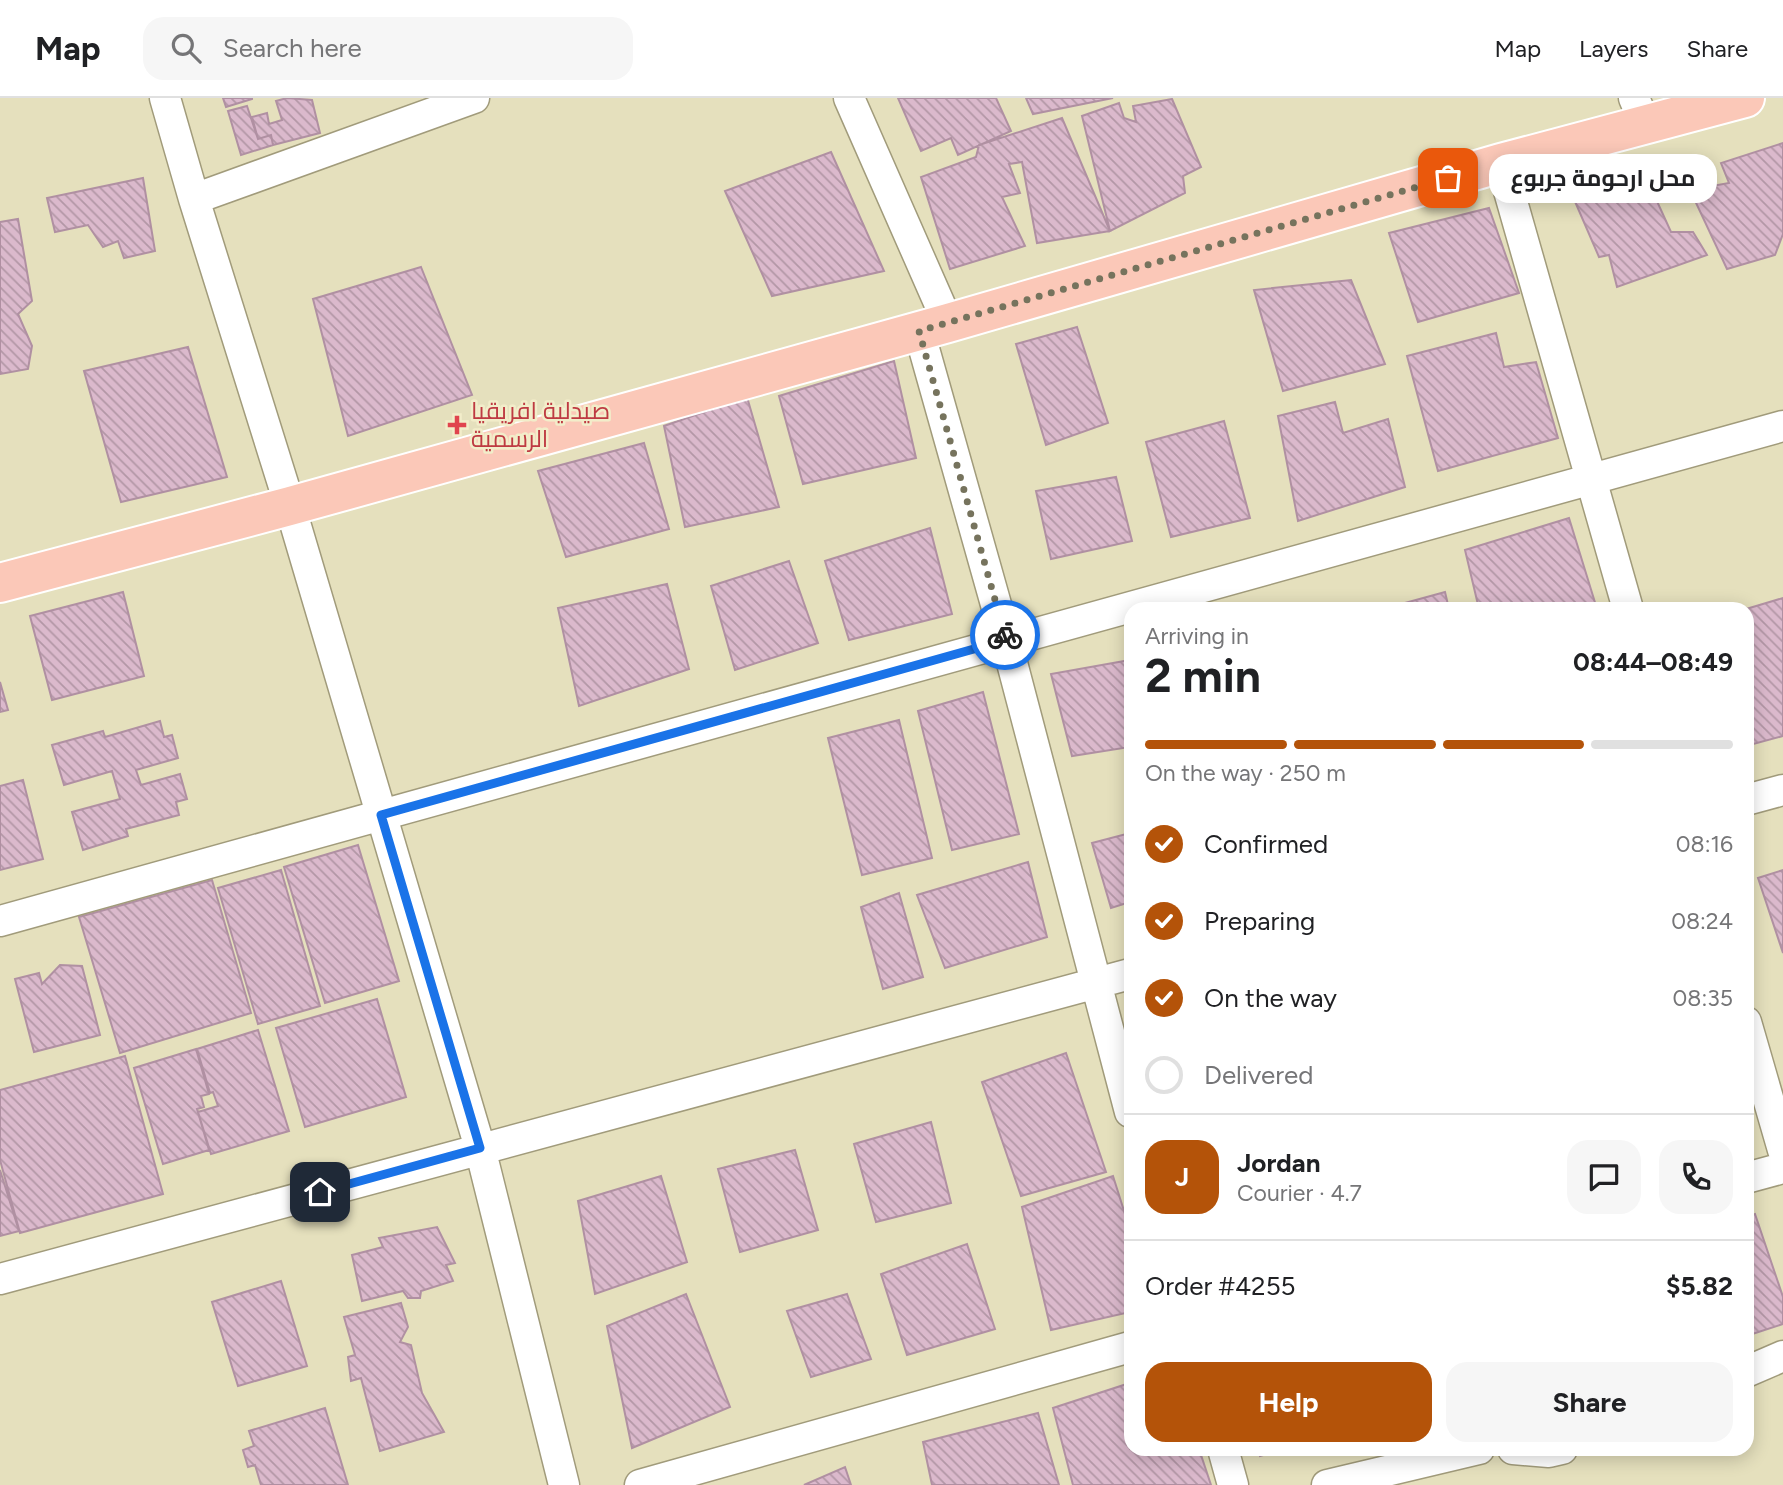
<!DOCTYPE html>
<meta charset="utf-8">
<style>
body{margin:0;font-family:Figtree,Cairo,sans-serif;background:#f6f6f6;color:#202124;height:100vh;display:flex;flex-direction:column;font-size:26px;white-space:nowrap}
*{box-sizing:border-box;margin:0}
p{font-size:23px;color:#757577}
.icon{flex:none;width:38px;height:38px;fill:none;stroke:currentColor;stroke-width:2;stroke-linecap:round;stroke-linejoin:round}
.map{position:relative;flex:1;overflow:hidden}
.details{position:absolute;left:1124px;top:504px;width:630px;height:854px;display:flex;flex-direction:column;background:#fff;border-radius:21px;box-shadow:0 4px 18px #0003}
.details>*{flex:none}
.pin{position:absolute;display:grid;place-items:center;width:60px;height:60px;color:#fff;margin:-30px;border-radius:14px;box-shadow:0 4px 10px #0006}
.courier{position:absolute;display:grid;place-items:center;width:70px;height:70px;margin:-35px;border:5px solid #1a73e8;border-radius:50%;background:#fff;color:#222;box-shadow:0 2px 9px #0007}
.bubble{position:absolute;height:49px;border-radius:21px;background:#fff;box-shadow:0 4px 18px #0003;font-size:23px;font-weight:700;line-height:49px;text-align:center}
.headline em{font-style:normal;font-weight:700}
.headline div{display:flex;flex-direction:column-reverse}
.headline{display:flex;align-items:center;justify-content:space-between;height:119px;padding:0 21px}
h1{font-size:46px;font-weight:700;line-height:52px}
.bar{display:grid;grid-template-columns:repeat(4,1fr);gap:10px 7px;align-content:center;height:84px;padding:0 21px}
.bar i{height:9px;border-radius:5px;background:#e0e0e0}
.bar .current{background:#b45309}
.bar p{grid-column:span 4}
.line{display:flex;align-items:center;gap:18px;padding:0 21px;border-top:2px solid #e0e0e0}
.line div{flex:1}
.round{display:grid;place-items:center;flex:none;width:74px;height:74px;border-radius:21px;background:#f6f6f6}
ol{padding:0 21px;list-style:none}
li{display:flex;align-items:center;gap:21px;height:77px}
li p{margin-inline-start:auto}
li .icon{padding:7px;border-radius:50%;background:#b45309;color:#fff;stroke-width:4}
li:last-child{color:#757577}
li i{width:38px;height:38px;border:4px solid #e0e0e0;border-radius:50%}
.button{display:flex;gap:14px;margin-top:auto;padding:14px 21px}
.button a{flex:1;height:80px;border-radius:21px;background:#b45309;color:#fff;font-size:28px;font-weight:700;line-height:80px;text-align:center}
.button a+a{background:#f6f6f6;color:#202124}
header{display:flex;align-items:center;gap:42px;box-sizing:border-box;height:98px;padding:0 35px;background:#fff;border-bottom:2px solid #e0e0e0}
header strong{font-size:33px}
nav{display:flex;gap:38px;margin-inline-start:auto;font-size:24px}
.search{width:490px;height:63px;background:#f6f6f6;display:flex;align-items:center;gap:18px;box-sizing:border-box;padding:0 24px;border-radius:21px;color:#757577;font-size:26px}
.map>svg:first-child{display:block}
</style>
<header>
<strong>Map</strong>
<div class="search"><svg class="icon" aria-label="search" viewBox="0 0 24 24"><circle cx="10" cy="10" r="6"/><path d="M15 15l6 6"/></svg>Search here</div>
<nav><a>Map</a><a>Layers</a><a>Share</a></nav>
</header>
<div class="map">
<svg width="1783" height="1387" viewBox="0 0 1783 1387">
<defs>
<pattern id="building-back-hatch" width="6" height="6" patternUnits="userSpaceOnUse" patternTransform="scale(1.75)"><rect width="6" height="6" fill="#dbb9cc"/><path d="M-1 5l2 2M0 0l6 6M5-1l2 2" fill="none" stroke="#b397a6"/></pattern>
</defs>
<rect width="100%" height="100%" fill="#e5e0bd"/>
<path fill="url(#building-back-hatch)" stroke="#b090a2" stroke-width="2" d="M223,0h29v1l-26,8z
M287,0l25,2 8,33 -47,12 -2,-10 -13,4 -6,-22 15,-4 2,11 13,-4 -6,-19z
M898,0h98l15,33 -53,24 -7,-17 -30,13z
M1026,0h87l-80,16z
M1172,1l29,68 -18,9 2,17 -75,38 -28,-115 37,-13 5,15 12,4 -3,-16z
M247,8l11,33 13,-4 2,10 -32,10 -13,-44z
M1062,20l48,113 -73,12 -15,-81 -13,2 11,29 -18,4 23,49 -75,23 -29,-92 55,-20 3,-12z
M1783,45v91l-8,21 -48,14 -37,-79 39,-7 -8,-20z
M831,54l53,119 -112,25 -47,-105z
M1640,66l31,68h22l14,23 -90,32 -8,-32 -10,2 -29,-67z
M143,80l12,73 -31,7 -6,-17 -15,6 -15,-22 -33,7 -8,-34z
M1489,110l30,85 -101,29 -29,-89z
M18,121l14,82 -14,13 14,32 -4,23 -28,5v-152z
M421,169l51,128 -124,41 -35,-137z
M1351,182l34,84 -102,27 -29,-101z
M1077,229l31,96 -62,22 -30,-101z
M1496,235l8,34 32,-5 22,76 -120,33 -31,-115z
M188,249l39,130 -106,25 -37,-131z
M894,263l22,97 -113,26 -24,-88z
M747,299l32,110 -94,20 -21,-101z
M1335,304l8,31 45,-14 17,68 -107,34 -20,-105z
M1224,323l26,97 -79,19 -25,-95z
M644,345l25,86 -103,28 -28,-86z
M1116,379l16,64 -81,18 -15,-68z
M1569,420l28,91h-118l-14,-59z
M930,430l22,86 -103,26 -24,-79z
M789,463l29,82 -83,27 -24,-84z
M667,486l22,85 -110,37 -21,-98z
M123,494l21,84 -92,24 -22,-84z
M1445,494l4,17h-66z
M1783,500v138l-37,10v-137z
M1130,562v87l-58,9 -21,-82z
M0,584l8,28 -8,2z
M983,594l36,142 -67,16 -34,-139z
M899,622l33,138 -70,17 -34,-137z
M160,623l4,16 8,-2 6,23 -42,12 5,15 39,-11 7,25 -11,3 3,13 -53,14 2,7 -45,14 -11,-38 48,-13 -8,-28 -48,14 -12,-40 51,-14 2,6z
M23,682l20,79 -43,11v-84z
M1130,735v69l-19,6 -19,-65z
M358,747l41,136 -74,22 -41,-136z
M1028,764l19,75 -102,31 -28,-73z
M281,772l39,136 -62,18 -40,-136z
M1783,772v83l-25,-75z
M212,782l39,133 -131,40 -41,-136z
M899,795l24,84 -40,12 -22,-82z
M60,867l22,1 18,69 -66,17 -19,-73 24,-6 3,11z
M377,901l29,98 -101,30 -29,-99z
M258,932l31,101 -78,23 -13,-42 20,-6 -5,-14 -3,1 -13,-44z
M196,951l13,45 -8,2 3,11 -7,2 12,41 -46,14 -29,-96z
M1066,955l40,119 -85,24 -39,-114z
M125,958l38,138 -143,39 -20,-73v-70z
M931,1024l20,81 -75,19 -22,-78z
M795,1052l23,80 -78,22 -22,-83z
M0,1072l19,61 -19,5z
M661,1078l26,86 -92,32 -17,-93z
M1113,1078l17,54v82l-79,18 -29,-123z
M1755,1116l28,83v27l-37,12v-119z
M437,1129l18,36 -9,2 7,16 -32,10 -1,7h-12l-5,-7 -41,10 -10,-46 31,-8 -4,-9z
M967,1146l28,85 -88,26 -26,-81z
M281,1183l26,85 -69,20 -26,-84z
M686,1196l44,113 -98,41 -25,-122z
M847,1196l24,65 -60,18 -24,-66z
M401,1205l7,24 -8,15 11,3 11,48 22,39 -64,19 -19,-73 -10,3 -3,-24 7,-2 -11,-38z
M1130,1285v66h69l12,36h-138l-20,-77z
M325,1310l23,77h-87l-6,-20 -7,2 -5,-17 11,-4 -5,-15z
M1038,1315l21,72h-127l-9,-43z
M1258,1351h25l-23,7z
M845,1369l6,18h-47z"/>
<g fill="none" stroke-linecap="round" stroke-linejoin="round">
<defs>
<path id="minor" d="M165,0l29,101 96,307 190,642 84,337
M849,0l99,225
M1634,0l12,28
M1501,65l127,446
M194,101l280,-101
M919,233l87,309 124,472
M1746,702l37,-10
M0,823l1783,-495
M1746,924l37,128
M1746,1080l37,-10
M0,1181l1130,-305
M1746,1274l37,-16
M1223,1351l10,36
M1513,1351l36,3 13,-3
M640,1387l490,-138
M1327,1387l152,-36"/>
<path id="major" d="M0,485l290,-77 658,-183 553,-160 244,-65"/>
</defs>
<use href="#minor" stroke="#a19b7b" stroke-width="33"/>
<use href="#major" stroke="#fff" stroke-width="42"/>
<use href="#minor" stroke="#fff" stroke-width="30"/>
<use href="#major" stroke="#fbc8b8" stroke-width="38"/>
</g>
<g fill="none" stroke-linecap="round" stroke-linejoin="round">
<path stroke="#76735d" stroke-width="7" stroke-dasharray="0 12.6" d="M1005,537l-86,-304 529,-153"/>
<path stroke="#1a73e8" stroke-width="9" d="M320,1094l160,-44 -99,-333 625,-175 -1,-5"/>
</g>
<path fill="#e0444e" stroke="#f2edca" stroke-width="2.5" d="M453.5 316.5h7v7h7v7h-7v7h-7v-7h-7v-7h7z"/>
<g text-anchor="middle" stroke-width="5" stroke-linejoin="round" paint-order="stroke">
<g font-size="24" fill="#be3a42" stroke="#f2edca" text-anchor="start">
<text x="471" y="321">صيدلية افريقيا<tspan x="471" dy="28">الرسمية</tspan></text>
</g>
</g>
</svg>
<div class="pin" style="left:1448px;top:80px;background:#ea580c"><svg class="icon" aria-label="bag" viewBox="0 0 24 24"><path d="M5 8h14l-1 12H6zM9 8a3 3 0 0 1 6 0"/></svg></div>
<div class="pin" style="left:320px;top:1094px;background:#1f2937"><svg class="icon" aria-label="home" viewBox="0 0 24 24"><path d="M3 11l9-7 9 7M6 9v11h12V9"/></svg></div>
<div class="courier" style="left:1005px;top:537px"><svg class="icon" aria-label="bike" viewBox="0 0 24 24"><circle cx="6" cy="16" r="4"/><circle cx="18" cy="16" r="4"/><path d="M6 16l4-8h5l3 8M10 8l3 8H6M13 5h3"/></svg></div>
<div class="bubble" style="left:1489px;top:56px;width:228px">محل ارحومة جربوع</div>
<section class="details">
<div class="headline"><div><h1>2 min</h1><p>Arriving in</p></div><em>08:44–08:49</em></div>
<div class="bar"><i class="current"></i><i class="current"></i><i class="current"></i><i></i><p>On the way · 250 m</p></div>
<ol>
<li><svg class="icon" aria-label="check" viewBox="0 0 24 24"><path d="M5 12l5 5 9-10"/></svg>Confirmed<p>08:16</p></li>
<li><svg class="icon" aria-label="check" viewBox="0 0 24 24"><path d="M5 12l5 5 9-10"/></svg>Preparing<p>08:24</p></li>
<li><svg class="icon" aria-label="check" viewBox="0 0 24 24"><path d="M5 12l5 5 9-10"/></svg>On the way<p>08:35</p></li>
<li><i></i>Delivered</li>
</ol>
<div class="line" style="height:126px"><b class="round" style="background:#b45309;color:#fff">J</b><div><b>Jordan</b><p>Courier · 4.7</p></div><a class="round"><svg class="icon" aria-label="chat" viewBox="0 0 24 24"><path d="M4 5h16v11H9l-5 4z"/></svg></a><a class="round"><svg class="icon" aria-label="phone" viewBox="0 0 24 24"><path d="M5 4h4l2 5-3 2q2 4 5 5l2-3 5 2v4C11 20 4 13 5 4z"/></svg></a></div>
<div class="line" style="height:91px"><div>Order #4255</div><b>$5.82</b></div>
<div class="button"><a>Help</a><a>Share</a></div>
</section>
</div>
